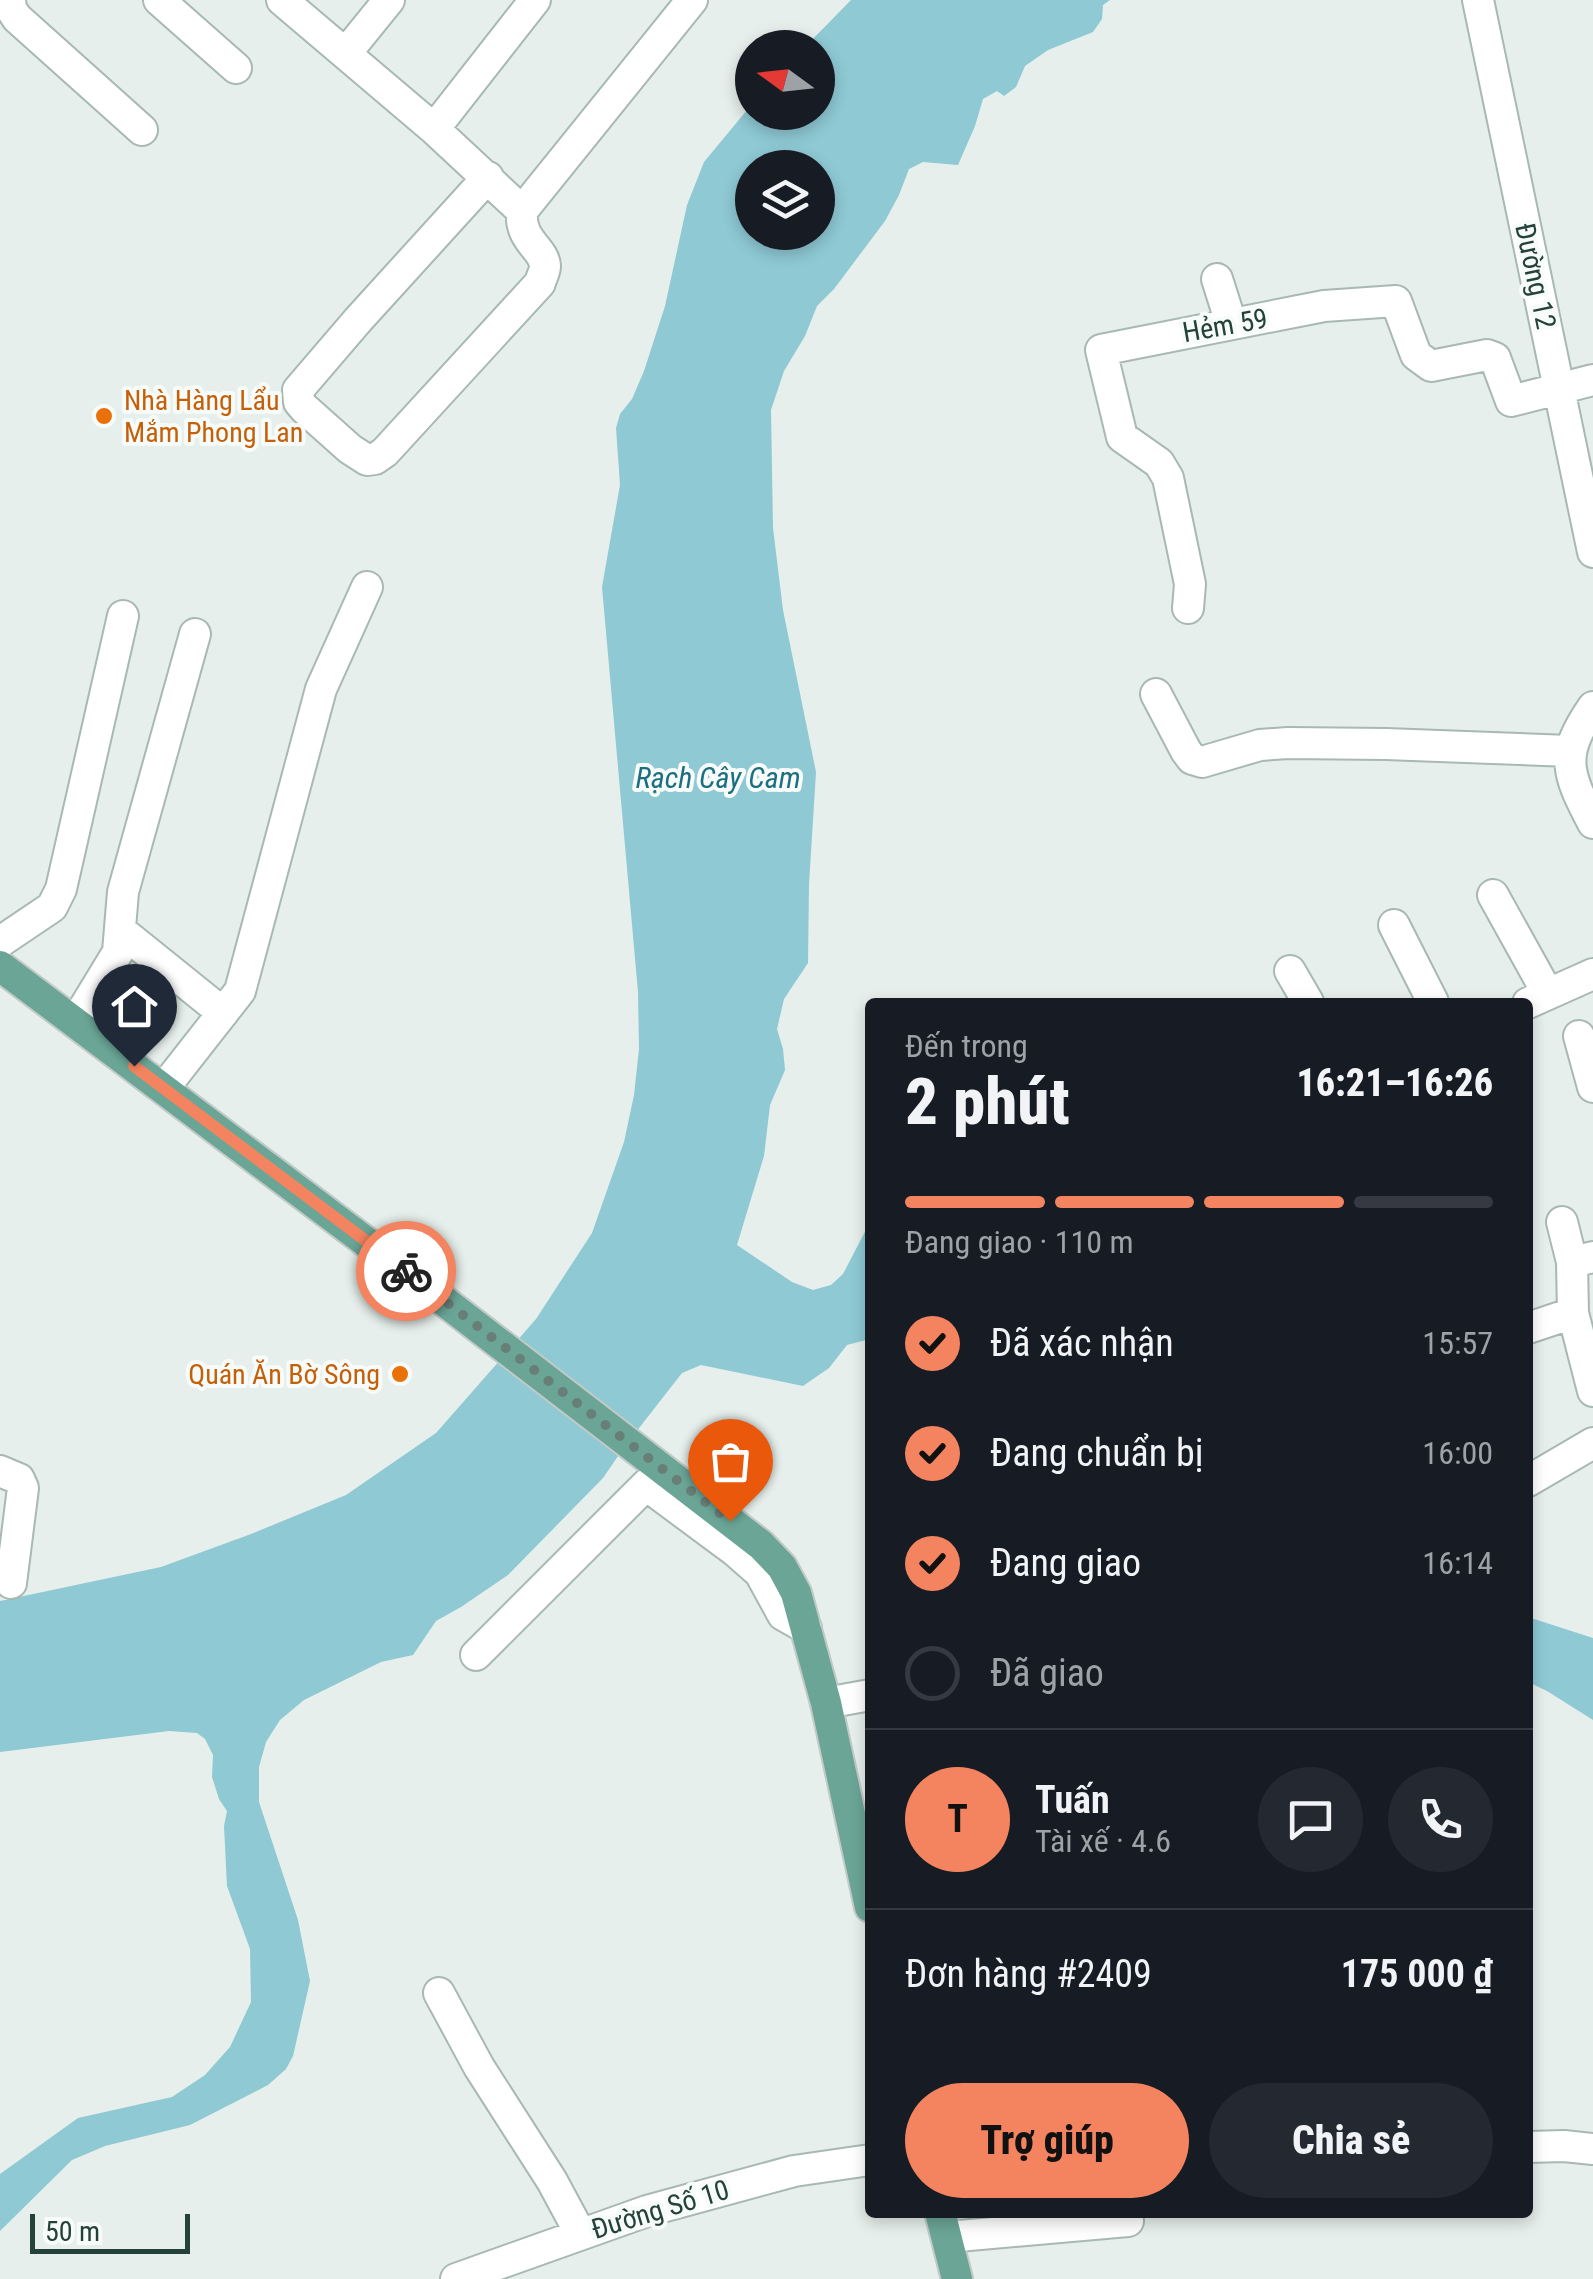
<!DOCTYPE html>
<html lang="vi">
<meta charset="utf-8">
<style>
body{margin:0;font-family:"Roboto Condensed",sans-serif;background:#242831;color:#f1f3f6;height:100vh;display:flex;flex-direction:column;font-size:38px;white-space:nowrap}
*{box-sizing:border-box;margin:0}
p{font-size:32px;color:#9ea1a6}
.icon{flex:none;width:55px;height:55px;fill:none;stroke:currentColor;stroke-width:2;stroke-linecap:round;stroke-linejoin:round}
.map{position:relative;flex:1;overflow:hidden}
.panel{position:absolute;left:865px;top:998px;width:668px;height:1220px;display:flex;flex-direction:column;background:#171b24;border-radius:10px;box-shadow:0 5px 15px #0003}
.panel>*{flex:none}
.needle{width:65px;rotate:285deg}
.fabs{position:absolute;left:735px;top:30px;display:grid;gap:20px}
.fabs a{display:grid;place-items:center;width:100px;height:100px;border-radius:50%;background:#171b24;box-shadow:0 5px 15px #0003;font-size:50px}
.scale{position:absolute;left:30px;bottom:25px;width:160px;box-sizing:border-box;padding-left:10px;border:5px solid #24423a;border-top:0;font-size:28px;line-height:35px;white-space:nowrap;color:#24423a;-webkit-text-stroke:8px #f7fbf9;paint-order:stroke}
.pin{position:absolute;display:grid;place-items:center;width:85px;height:85px;color:#fff;margin:-102px -42px;border-radius:50% 50% 50% 0;rotate:-45deg;box-shadow:0 0 10px #0007}
.pin .icon{rotate:45deg}
.courier{position:absolute;display:grid;place-items:center;width:100px;height:100px;margin:-50px;border:8px solid #f4845f;border-radius:50%;background:#fff;color:#222;box-shadow:0 2px 12px #0007}
.summary em{font-style:normal;font-weight:800}
.summary div{display:flex;flex-direction:column-reverse}
.summary{display:flex;align-items:center;justify-content:space-between;height:170px;padding:0 40px}
h1{font-size:65px;font-weight:800;line-height:75px}
.bar{display:grid;grid-template-columns:repeat(4,1fr);gap:15px 10px;align-content:center;height:120px;padding:0 40px}
.bar i{height:12px;border-radius:8px;background:#363941}
.bar .current{background:#f4845f}
.bar p{grid-column:span 4}
.line{display:flex;align-items:center;gap:25px;padding:0 40px;border-top:2px solid #363941}
.line div{flex:1}
.round{display:grid;place-items:center;flex:none;width:105px;height:105px;border-radius:52px;background:#242831}
ol{padding:0 40px;list-style:none}
li{display:flex;align-items:center;gap:30px;height:110px}
li p{margin-inline-start:auto}
li .icon{padding:10px;border-radius:50%;background:#f4845f;color:#111;stroke-width:4}
li:last-child{color:#9ea1a6}
li i{width:55px;height:55px;border:5px solid #363941;border-radius:50%}
.cta{display:flex;gap:20px;margin-top:auto;padding:20px 40px}
.cta a{flex:1;height:115px;border-radius:60px;background:#f4845f;color:#111;font-size:40px;font-weight:800;line-height:115px;text-align:center}
.cta a+a{background:#242831;color:#f1f3f6}
.map>svg:first-child{display:block}
</style>
<div class="map">
<svg width="1593" height="2279" viewBox="0 0 1593 2279">
<rect width="100%" height="100%" fill="#e6efeb"/>
<path fill="#8ec9d4" fill-rule="evenodd" d="M851,0h259l-7,5 -1,14 -9,13 -45,18 -23,16 -9,21 -12,9 -7,-5 -14,8 -8,27 -17,39 -35,-3 -14,7 -10,26 -14,26 -51,68 -17,17 -12,30 -21,35 -13,39 2,118 10,82 33,162 -7,112 -1,79 -24,36 -7,30 6,20 2,21 -15,35 -6,51 -27,89 55,37 21,8 18,-5 12,-11 27,-52v117l-23,6 -18,23 -26,18 -102,-21 -19,8 -57,73 -22,32 -95,97 -47,32 -25,14 -23,34 -32,7 -77,38 -24,20 -14,22 -7,25v35l39,118 12,61 -17,75 -7,13 -18,16 -78,40 -85,21 -33,14 -72,71v-57l78,-56 94,-21 33,-22 25,-28 21,-45 -1,-53 -23,-63 -3,-60 3,-15 -8,-12 -7,-22 1,-22 -8,-16 -8,-6 -28,-2 -169,21v-151l161,-34 90,-33 95,-39 90,-62 100,-114 56,-86 32,-91 10,-47 5,-46 -1,-57 -36,-405 18,-102 -4,-57 4,-14 12,-15 12,-28 21,-65 22,-101 17,-43 48,-58v8h66v-64l-13,-1zM752,168h66v64h-66z
M1528,1617l65,21v82l-46,-29 -19,-9z"/>
<g fill="none" stroke-linecap="round" stroke-linejoin="round">
<defs>
<path id="minor" d="M10,0l1,9 6,9 125,112
M159,0l77,68
M282,0l152,129 88,82
M1478,0l115,552
M346,53l43,-53
M434,129l101,-129
M488,177l-130,143 -60,70 1,12 5,6 46,41 17,11 8,-1 10,-7 155,-169c1,-5 5,-11 5,-17 -1,-18 -26,-25 -23,-55l170,-211
M1217,279l14,44
M1188,608l2,-24 -22,-106 -9,-15 -37,-26 -21,-87 223,-44 72,-5 20,54 15,11 56,-11 8,3 16,43 82,-21
M1156,694l30,57 6,8 10,3 58,-17 28,-2 98,1 184,7
M1593,707c-34,49 -26,66 0,116
M1493,895l55,99
M1394,925l39,77
M120,930l103,83
M0,942l52,-35 9,-18 62,-273
M1290,971l18,31
M1528,1003l65,-29
M76,1021l42,-69 5,-60 72,-258
M1579,1036l14,51
M164,1088l76,-97 81,-302 46,-102
M1562,1222l10,40
M1573,1313l20,78
M1528,1328l45,-15 -1,-51 21,-5
M0,1471l19,8 4,9 -12,95
M1528,1481l65,-38
M476,1655l170,-170 89,66 25,22 23,42 23,13
M826,1703l44,-8
M439,1993l40,74 73,114 28,52
M1528,2147l36,-1 29,3
M947,2237l181,-16
M456,2279l191,-68 147,-40 76,-11"/>
<path id="major" d="M0,966l418,315 343,264 21,22 14,26 30,110 44,204
M940,2212l17,67"/>
</defs>
<use href="#minor" stroke="#a8b8b2" stroke-width="34"/>
<use href="#major" stroke="#c2cac8" stroke-width="34"/>
<use href="#minor" stroke="#fff" stroke-width="30"/>
<use href="#major" stroke="#6aa596" stroke-width="30"/>
</g>
<g fill="none" stroke-linecap="round" stroke-linejoin="round">
<path stroke="#687f78" stroke-width="10" stroke-dasharray="0 18" d="M406,1271l324,250"/>
<path stroke="#f4845f" stroke-width="12" d="M134,1066l272,205"/>
</g>
<g fill="#e8710a" stroke="#f7fbf9" stroke-width="4">
<circle cx="104" cy="416" r="10"/>
<circle cx="400" cy="1374" r="10"/>
</g>
<g text-anchor="middle" stroke-width="8" stroke-linejoin="round" paint-order="stroke">
<g font-size="28" fill="#24423a" stroke="#f7fbf9">
<text transform="translate(1536 276) rotate(78)" y="10">Đường 12</text>
<text transform="translate(1225 325) rotate(-10)" y="10">Hẻm 59</text>
<text transform="translate(660 2209) rotate(-17)" y="10">Đường Số 10</text>
</g>
<g font-size="28" fill="#c56008" stroke="#f7fbf9" text-anchor="start">
<text x="124" y="410">Nhà Hàng Lẩu<tspan x="124" dy="32">Mắm Phong Lan</tspan></text>
<text x="380" y="1384" text-anchor="end">Quán Ăn Bờ Sông</text>
</g>
<g font-size="30" font-style="italic" fill="#1c6f80" stroke="#f7fbf9">
<text x="718" y="788">Rạch Cây Cam</text>
</g>
</g>
</svg>
<div class="fabs">
<a><svg class="needle" viewBox="-14 -14 28 28"><path d="M0-13l5 13h-10z" fill="#e53935"/><path d="M0 13l5-13h-10z" fill="#9ea1a6"/></svg></a>
<a><svg class="icon" aria-label="layers" viewBox="0 0 24 24"><path d="M12 4l9 5-9 5-9-5zM3 14l9 5 9-5"/></svg></a>
</div>
<div class="scale">50 m</div>
<div class="pin" style="left:730px;top:1521px;background:#ea580c"><svg class="icon" aria-label="bag" viewBox="0 0 24 24"><path d="M5 8h14l-1 12H6zM9 8a3 3 0 0 1 6 0"/></svg></div>
<div class="pin" style="left:134px;top:1066px;background:#1f2937"><svg class="icon" aria-label="home" viewBox="0 0 24 24"><path d="M3 11l9-7 9 7M6 9v11h12V9"/></svg></div>
<div class="courier" style="left:406px;top:1271px"><svg class="icon" aria-label="bike" viewBox="0 0 24 24"><circle cx="6" cy="16" r="4"/><circle cx="18" cy="16" r="4"/><path d="M6 16l4-8h5l3 8M10 8l3 8H6M13 5h3"/></svg></div>
<section class="panel">
<div class="summary"><div><h1>2 phút</h1><p>Đến trong</p></div><em>16:21–16:26</em></div>
<div class="bar"><i class="current"></i><i class="current"></i><i class="current"></i><i></i><p>Đang giao · 110 m</p></div>
<ol>
<li><svg class="icon" aria-label="check" viewBox="0 0 24 24"><path d="M5 12l5 5 9-10"/></svg>Đã xác nhận<p>15:57</p></li>
<li><svg class="icon" aria-label="check" viewBox="0 0 24 24"><path d="M5 12l5 5 9-10"/></svg>Đang chuẩn bị<p>16:00</p></li>
<li><svg class="icon" aria-label="check" viewBox="0 0 24 24"><path d="M5 12l5 5 9-10"/></svg>Đang giao<p>16:14</p></li>
<li><i></i>Đã giao</li>
</ol>
<div class="line" style="height:180px"><b class="round" style="background:#f4845f;color:#111">T</b><div><b>Tuấn</b><p>Tài xế · 4.6</p></div><a class="round"><svg class="icon" aria-label="chat" viewBox="0 0 24 24"><path d="M4 5h16v11H9l-5 4z"/></svg></a><a class="round"><svg class="icon" aria-label="phone" viewBox="0 0 24 24"><path d="M5 4h4l2 5-3 2q2 4 5 5l2-3 5 2v4C11 20 4 13 5 4z"/></svg></a></div>
<div class="line" style="height:130px"><div>Đơn hàng #2409</div><b>175 000 ₫</b></div>
<div class="cta"><a>Trợ giúp</a><a>Chia sẻ</a></div>
</section>
</div>
